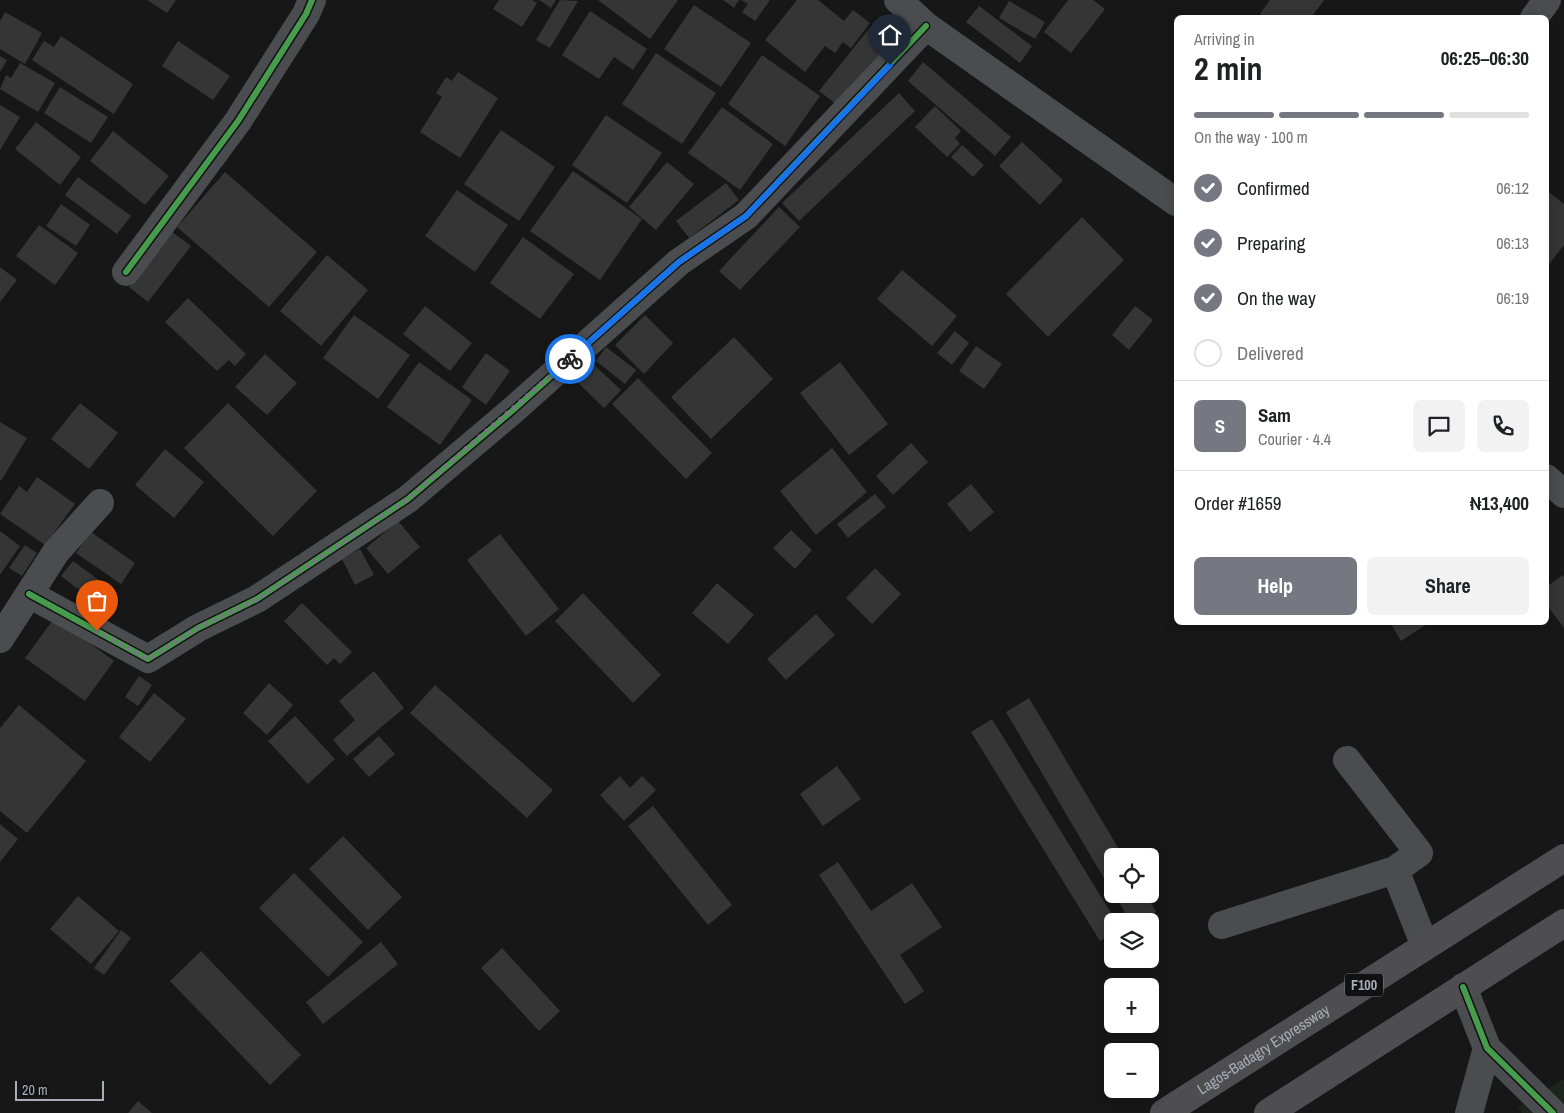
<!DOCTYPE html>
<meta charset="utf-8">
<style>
body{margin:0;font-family:"Archivo Narrow",sans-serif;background:#f2f2f2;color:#202124;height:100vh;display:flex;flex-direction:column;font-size:19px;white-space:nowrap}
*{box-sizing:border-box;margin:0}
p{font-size:16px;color:#757577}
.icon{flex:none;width:28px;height:28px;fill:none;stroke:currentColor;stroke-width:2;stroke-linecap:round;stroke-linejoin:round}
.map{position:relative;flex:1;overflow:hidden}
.details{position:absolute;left:1174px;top:15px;width:375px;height:610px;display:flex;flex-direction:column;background:#fff;border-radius:8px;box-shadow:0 2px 12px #0003}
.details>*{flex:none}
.controls{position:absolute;left:1104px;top:848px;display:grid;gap:10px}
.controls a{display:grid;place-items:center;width:55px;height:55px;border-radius:8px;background:#fff;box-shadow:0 2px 12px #0003;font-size:25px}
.scale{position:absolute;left:15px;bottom:12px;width:89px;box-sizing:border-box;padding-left:5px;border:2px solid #a8adb8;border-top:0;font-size:14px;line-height:18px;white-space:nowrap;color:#a8adb8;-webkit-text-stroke:4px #111113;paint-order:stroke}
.pin{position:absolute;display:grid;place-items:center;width:42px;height:42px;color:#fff;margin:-51px -21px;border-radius:50% 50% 50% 0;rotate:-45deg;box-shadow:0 0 5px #0007}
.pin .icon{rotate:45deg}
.courier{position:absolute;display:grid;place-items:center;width:50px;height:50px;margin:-25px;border:4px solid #1a73e8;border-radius:50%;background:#fff;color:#222;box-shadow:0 1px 6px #0007}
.overview em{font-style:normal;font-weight:700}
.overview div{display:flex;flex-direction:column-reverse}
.overview{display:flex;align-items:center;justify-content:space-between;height:85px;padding:0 20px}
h1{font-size:32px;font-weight:700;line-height:38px}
.bar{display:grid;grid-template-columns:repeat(4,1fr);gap:8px 5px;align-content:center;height:60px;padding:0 20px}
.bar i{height:6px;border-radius:4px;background:#e0e0e0}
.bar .current{background:#757880}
.bar p{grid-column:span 4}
.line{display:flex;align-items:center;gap:12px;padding:0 20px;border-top:1px solid #e0e0e0}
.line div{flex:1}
.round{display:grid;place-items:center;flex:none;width:52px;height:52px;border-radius:8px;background:#f2f2f2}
ol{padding:0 20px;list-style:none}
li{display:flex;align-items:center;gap:15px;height:55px}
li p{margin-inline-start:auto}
li .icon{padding:5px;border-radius:50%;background:#757880;color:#fff;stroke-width:4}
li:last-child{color:#757577}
li i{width:28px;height:28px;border:2px solid #e0e0e0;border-radius:50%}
.primary-button{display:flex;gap:10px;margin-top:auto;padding:10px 20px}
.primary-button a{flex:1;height:58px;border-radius:8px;background:#757880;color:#fff;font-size:20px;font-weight:700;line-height:58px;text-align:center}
.primary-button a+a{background:#f2f2f2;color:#202124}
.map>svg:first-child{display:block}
</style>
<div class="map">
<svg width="1564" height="1113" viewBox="0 0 1564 1113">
<rect width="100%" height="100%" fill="#171717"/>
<path fill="#1d241e" d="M1564,1079v34h-42l-4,-6z"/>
<path fill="#353536" d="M147,0h29l-9,13z
M499,0h33l5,3 -15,24 -29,-18z
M539,0h17l-5,8z
M560,0l18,1 -28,47 -14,-8z
M598,0h80l-28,39z
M723,0h16l-5,8z
M741,0h29l-15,21 -13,-9 6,-8z
M797,0h21l26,21 9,-11 17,13 -19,25 -8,-6 -8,11 -10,-7 -20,26 -40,-32z
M1068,0h25l12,9 -34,44 -27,-21z
M1270,0h54l-13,18h-46l-5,-4z
M1009,1l36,21 -10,17 -36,-21z
M694,5l57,38 -30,44 -57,-38z
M979,6l53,40 -12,17 -54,-41z
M590,11l57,38 -14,21 -19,-13 -15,22 -37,-24z
M5,12l37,21 -17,31 -25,-15v-28z
M872,25l21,17 -52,66 -22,-17z
M61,36l72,48 -19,30 -82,-54 12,-19 10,6z
M178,41l52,35 -17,24 -51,-34z
M656,53l60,40 -34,51 -60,-40z
M762,55l58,41 -35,50 -57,-42z
M0,56l7,4 -7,12z
M923,62l88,75 -16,19 -87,-75z
M20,63l35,20 -17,29 -38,-23 6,-14 5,3z
M458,72l40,26 -38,60 -40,-26 22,-35 -6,-4 10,-16 6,4z
M60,87l48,30 -17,26 -47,-30z
M899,93l16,18 -116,110 -17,-18z
M0,105l20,12 -20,33z
M935,106l26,25 -6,7 5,6 -13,13 -32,-30z
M722,107l51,37 -33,46 -52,-37z
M606,115l56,38 -35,50 -55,-38z
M36,122l45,35 -21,28 -45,-36z
M501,130l54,37 -36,54 -55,-37z
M113,131l56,45 -24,29 -55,-44z
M1022,142l41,38 -23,25 -41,-39z
M962,145l22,20 -11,12 -22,-20z
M667,162l27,22 -38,46 -27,-23z
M573,171l69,48 -42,61 -70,-49z
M225,172l92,80 -48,55 -92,-80z
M78,177l53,39 -14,18 -52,-39z
M726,183l13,17 -50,38 -13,-17z
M457,190l51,35 -33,47 -50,-36z
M1546,190l18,14v41l-14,18 -4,-3z
M61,204l29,21 -14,21 -30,-20z
M779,207l21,20 -60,63 -21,-19z
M1082,217l42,43 -76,77 -42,-43z
M39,225l39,28 -23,32 -39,-29z
M171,231l20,15 -43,56 -19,-15z
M523,237l51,37 -34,45 -50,-36z
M327,255l41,35 -47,56 -41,-35z
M0,267l17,13 -17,22z
M902,270l55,46 -25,30 -55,-47z
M188,298l58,56 -11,12 -6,-6 -12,11 -52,-49z
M425,306l47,37 -22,28 -47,-37z
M1135,306l18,14 -24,30 -17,-15z
M354,315l56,40 -32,44 -55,-41z
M645,315l28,28 -29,31 -29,-29z
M955,331l14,12 -17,22 -15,-12z
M734,337l39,42 -62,60 -40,-42z
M976,346l26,18 -18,25 -25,-18z
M606,347l30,23 -11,14 -29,-23z
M486,353l24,18 -24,34 -24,-18z
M265,354l32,29 -30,32 -32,-28z
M419,362l53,38 -32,45 -53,-38z
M840,362l48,62 -39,31 -49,-62z
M592,363l29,27 -17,18 -28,-27z
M638,378l74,75 -26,26 -74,-75z
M80,403l38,30 -29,36 -38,-30z
M228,403l89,88 -44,45 -89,-88z
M0,422l27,16 -26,43 -1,-1z
M911,443l17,19 -35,33 -17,-19z
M832,448l35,44 -51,43 -36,-44z
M165,449l39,33 -30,36 -39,-33z
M37,477l38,27 -30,41 -45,-31 19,-28 8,6z
M971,484l23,28 -24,20 -23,-28z
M875,494l11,13 -38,31 -11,-14z
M398,521l22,26 -32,27 -22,-26z
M791,530l21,20 -17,19 -22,-21z
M0,531l20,15 -20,29z
M91,532l44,31 -14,21 -45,-31z
M500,534l59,75 -33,27 -59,-76z
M25,545l12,8 -15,23 -13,-8z
M360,549l14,26 -19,10 -13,-26z
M73,561l38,28 -12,16 -38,-29z
M875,568l26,26 -29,30 -26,-26z
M1563,575l1,2v51l-18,-24v-17z
M717,583l37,32 -26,29 -36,-31z
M583,593l78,82 -28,28 -78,-82z
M302,603l50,49 -12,12 -6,-6 -7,7 -43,-44z
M816,614l19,21 -49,45 -19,-21z
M55,617l59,44 -29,40 -60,-43z
M1390,622h40l-29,19z
M374,671l30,37 -57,48 -14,-16 22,-20 -16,-19z
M139,676l13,9 -14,21 -13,-9z
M269,683l24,22 -26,30 -24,-22z
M435,685l118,105 -26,28 -117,-105z
M154,693l32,26 -36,43 -31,-25z
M1029,698l94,158h-11v36l-106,-180z
M19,705l67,56 -59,72 -27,-22v-83z
M295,716l40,43 -27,25 -40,-43z
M992,719l124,202h-4v12l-12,8 -129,-209z
M379,736l16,18 -26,23 -16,-18z
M837,766l24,33 -38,27 -23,-32z
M620,776l10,12 12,-12 14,14 -32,31 -24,-26z
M653,806l79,99 -24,20 -80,-99z
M0,824l18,15 -18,23z
M343,836l59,61 -34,33 -59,-61z
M838,862l33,49 41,-28 30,44 -42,28 24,36 -19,13 -86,-129z
M294,873l69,69 -35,35 -69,-69z
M1114,894h32l10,18 -15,9h-11z
M78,896l41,35 -28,33 -41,-35z
M121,930l10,8 -27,37 -10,-7z
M381,942l17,22 -75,60 -17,-22z
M502,948l58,63 -21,20 -58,-63z
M201,951l100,104 -31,30 -100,-104z
M138,1101l14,12h-24z"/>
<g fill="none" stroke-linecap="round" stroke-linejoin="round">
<path stroke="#4b4c50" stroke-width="28" d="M898,0l28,26 250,176
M1534,18l13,-18
M126,272l112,-151 68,-107 6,-14
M1546,478l18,16
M29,594l119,65 50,-31 59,-29 151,-100 104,-88 167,-149 67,-46 180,-190
M0,639l56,-87 44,-49
M1347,760l72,93 -24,17 30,76
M1222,925l173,-55
M1463,987l24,61 66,65
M1469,1113l18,-65"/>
<g stroke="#4e4e51" stroke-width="28">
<path id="s1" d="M1164,1113l400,-255"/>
<path d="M1268,1113l296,-190"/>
</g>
<defs>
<path id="cycleway" d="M126,272l112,-151 68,-107 6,-14
M29,594l119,65 50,-31 59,-29 151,-100 104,-88 167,-149 67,-46 180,-190
M1463,987l24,61 66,65"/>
</defs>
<use href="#cycleway" stroke="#111113" stroke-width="9"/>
<use href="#cycleway" stroke="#469c4c" stroke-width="6"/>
</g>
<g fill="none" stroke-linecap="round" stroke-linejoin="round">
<path stroke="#757880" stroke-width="5" stroke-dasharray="0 9" d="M97,631l51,28 50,-31 58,-28 152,-101 162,-140"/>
<path stroke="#1a73e8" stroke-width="6" d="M570,359l109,-97 67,-46 144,-151"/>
</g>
<g text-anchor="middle" stroke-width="4.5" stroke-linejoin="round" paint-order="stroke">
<rect fill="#111113" stroke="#7b7e86" stroke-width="1" x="1345" y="973.5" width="38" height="23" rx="4"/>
<g font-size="14" font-weight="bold" fill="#a8adb8">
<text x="1364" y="990">F100</text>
</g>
<g font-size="15" fill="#a8adb8" stroke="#111113">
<text dy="5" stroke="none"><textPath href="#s1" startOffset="118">Lagos-Badagry Expressway</textPath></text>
</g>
</g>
</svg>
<div class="controls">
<a><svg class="icon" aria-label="locate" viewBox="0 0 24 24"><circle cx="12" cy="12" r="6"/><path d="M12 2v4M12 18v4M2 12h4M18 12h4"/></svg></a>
<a><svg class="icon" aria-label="layers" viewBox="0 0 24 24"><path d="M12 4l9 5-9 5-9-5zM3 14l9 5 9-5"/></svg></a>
<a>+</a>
<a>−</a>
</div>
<div class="scale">20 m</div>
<div class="pin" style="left:97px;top:631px;background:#ea580c"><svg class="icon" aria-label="bag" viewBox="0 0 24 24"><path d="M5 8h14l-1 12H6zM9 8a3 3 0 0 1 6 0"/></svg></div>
<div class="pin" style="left:890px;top:65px;background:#1f2937"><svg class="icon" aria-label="home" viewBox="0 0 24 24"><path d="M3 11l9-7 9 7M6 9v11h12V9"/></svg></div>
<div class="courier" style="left:570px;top:359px"><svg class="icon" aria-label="bike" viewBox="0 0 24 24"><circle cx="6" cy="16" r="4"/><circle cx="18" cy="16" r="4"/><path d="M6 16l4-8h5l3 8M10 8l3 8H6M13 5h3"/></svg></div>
<section class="details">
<div class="overview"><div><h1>2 min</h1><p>Arriving in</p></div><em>06:25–06:30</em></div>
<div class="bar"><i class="current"></i><i class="current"></i><i class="current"></i><i></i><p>On the way · 100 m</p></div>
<ol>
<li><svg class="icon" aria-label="check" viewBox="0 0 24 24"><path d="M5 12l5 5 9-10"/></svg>Confirmed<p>06:12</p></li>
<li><svg class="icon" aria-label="check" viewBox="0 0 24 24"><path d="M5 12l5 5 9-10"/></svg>Preparing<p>06:13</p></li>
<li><svg class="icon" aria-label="check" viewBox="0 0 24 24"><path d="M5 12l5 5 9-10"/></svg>On the way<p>06:19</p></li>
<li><i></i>Delivered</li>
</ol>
<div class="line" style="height:90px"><b class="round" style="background:#757880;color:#fff">S</b><div><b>Sam</b><p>Courier · 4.4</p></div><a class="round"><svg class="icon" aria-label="chat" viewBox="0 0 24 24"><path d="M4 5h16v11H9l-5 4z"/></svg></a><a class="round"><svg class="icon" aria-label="phone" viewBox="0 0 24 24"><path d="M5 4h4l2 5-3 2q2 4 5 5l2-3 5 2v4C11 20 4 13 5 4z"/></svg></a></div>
<div class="line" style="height:65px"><div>Order #1659</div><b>₦13,400</b></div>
<div class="primary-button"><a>Help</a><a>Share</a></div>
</section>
</div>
